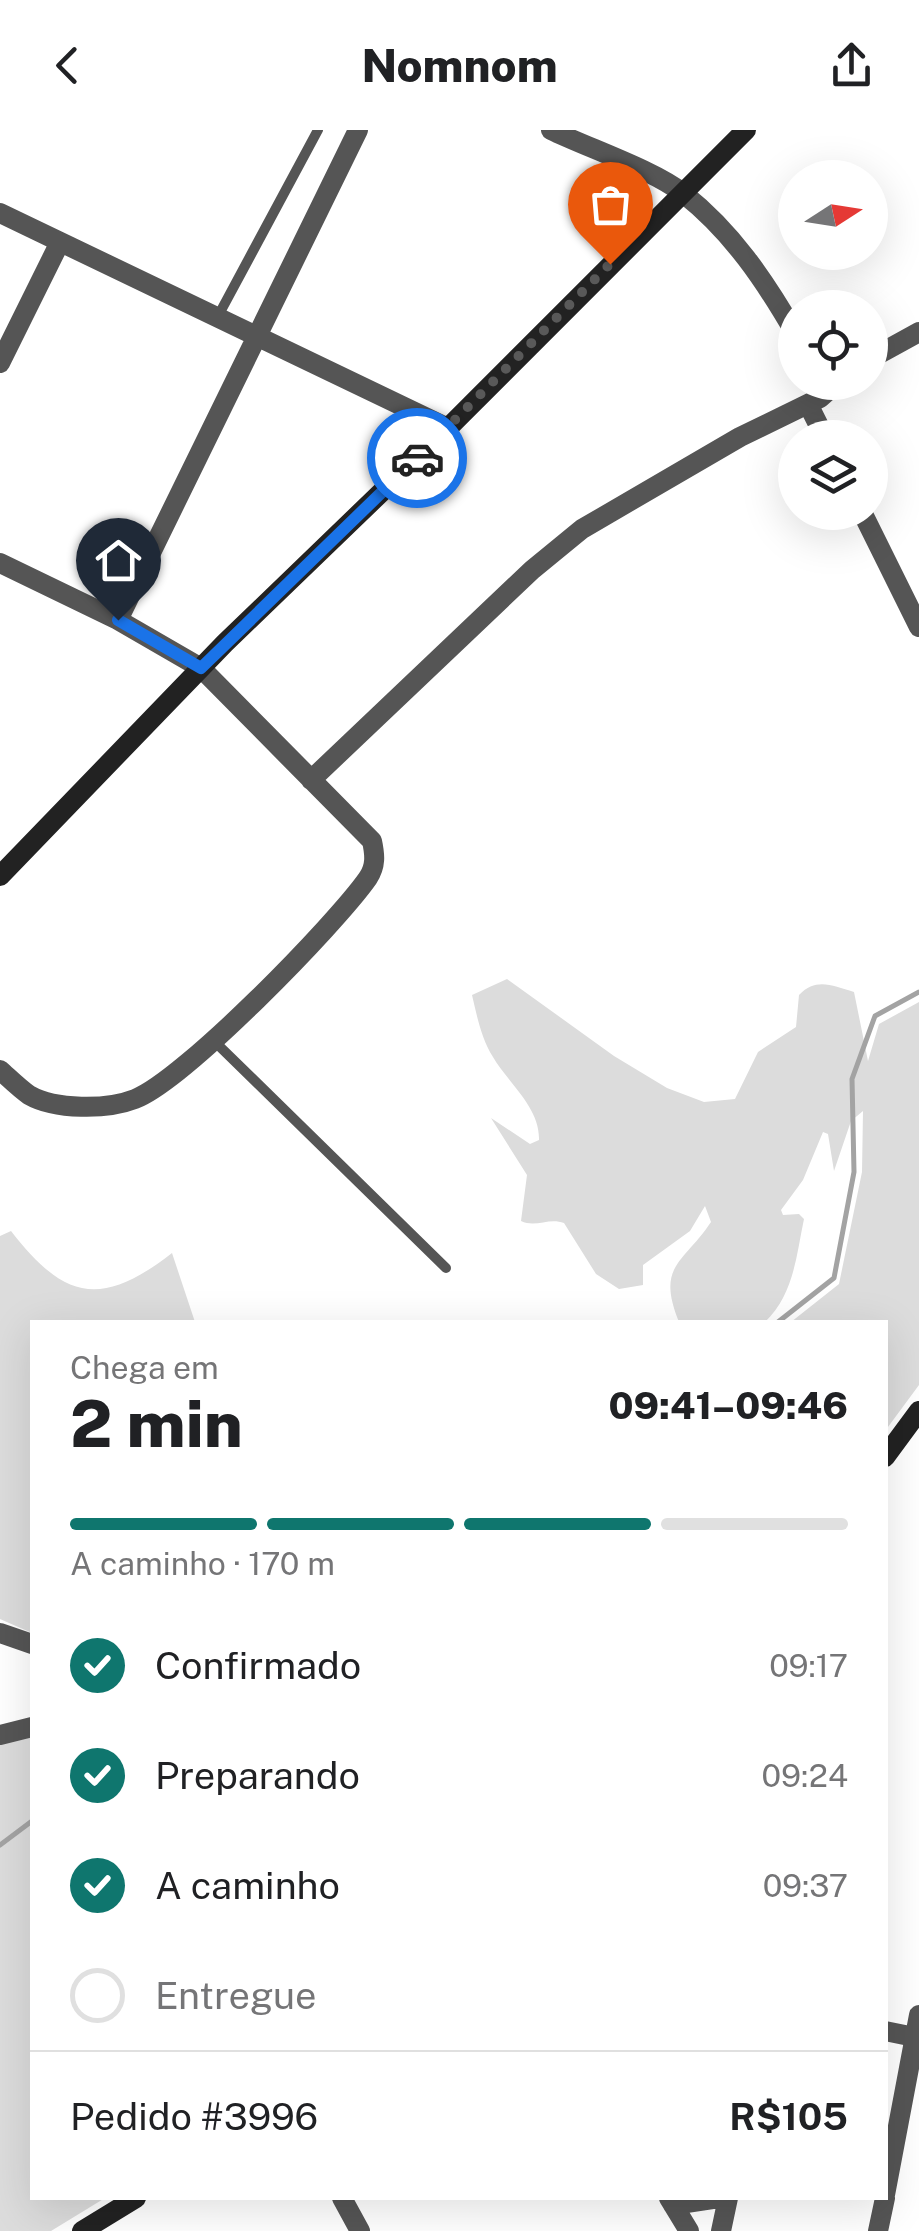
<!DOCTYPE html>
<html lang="pt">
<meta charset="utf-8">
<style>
body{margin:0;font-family:"Public Sans",sans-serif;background:#f2f2f2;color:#202124;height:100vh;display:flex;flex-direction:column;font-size:38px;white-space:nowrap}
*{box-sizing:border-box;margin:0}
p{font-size:32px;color:#757577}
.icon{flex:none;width:55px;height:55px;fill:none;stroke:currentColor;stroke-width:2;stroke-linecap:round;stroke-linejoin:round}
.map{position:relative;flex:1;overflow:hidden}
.sheet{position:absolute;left:30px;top:1190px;width:858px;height:880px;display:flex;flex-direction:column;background:#fff;border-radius:0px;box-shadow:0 10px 40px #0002}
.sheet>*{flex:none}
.needle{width:65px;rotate:78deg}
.buttons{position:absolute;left:778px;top:30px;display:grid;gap:20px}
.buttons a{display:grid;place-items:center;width:110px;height:110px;border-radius:50%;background:#fff;box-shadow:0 10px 40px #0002;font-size:50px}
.pin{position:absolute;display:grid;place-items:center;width:85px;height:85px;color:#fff;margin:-102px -42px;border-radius:50% 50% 50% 0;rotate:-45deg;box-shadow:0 0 10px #0007}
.pin .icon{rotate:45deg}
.courier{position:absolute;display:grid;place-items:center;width:100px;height:100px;margin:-50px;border:8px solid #1a73e8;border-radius:50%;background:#fff;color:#222;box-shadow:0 2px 12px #0007}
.summary em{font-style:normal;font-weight:800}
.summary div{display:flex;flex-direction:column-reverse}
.summary{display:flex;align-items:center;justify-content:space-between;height:170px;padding:0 40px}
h1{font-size:65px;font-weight:800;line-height:75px}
.bar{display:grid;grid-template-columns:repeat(4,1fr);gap:15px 10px;align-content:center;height:120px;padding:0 40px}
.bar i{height:12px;border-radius:8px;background:#e0e0e0}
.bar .on{background:#0f766e}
.bar p{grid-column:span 4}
.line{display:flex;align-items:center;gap:25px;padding:0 40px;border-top:2px solid #e0e0e0}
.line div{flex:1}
ol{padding:0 40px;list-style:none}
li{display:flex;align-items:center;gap:30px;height:110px}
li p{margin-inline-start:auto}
li .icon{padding:10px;border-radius:50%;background:#0f766e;color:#fff;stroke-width:4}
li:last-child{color:#757577}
li i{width:55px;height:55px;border:5px solid #e0e0e0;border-radius:50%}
header{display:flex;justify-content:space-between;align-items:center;height:130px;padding:0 40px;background:#fff;font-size:45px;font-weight:800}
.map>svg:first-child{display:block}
</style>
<header><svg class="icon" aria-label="back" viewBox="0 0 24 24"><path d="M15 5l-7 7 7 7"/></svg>Nomnom<svg class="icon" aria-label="share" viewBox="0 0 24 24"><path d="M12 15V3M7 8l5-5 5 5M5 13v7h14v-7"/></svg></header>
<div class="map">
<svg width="919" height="2101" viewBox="0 0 919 2101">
<rect width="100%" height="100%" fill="#fff"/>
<path fill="#dcdcdc" d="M507,849l107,77 53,32 37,14 31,-3 23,-47 38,-25 3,-32c18,-18 33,-9 55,-3l14,69 11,-37 40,-22v383l-34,46v-109h-94l48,-38 23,-112 1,-61 -12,10 -17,50 -6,-37 -5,-2 -20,48 -22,30 2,5 16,-1 5,5c-8,38 -10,75 -39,103h-86c-23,-57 4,-58 32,-100l-6,-16 -15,25 -47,34v20l-24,4 -23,-15 -32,-51c-15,-6 -28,5 -43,-2l6,-46 -36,-57 39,26 9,-4c1,-33 -31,-57 -46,-83 -12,-19 -16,-41 -21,-62z
M11,1101c53,68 89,78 161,22l23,69h-163v311l-32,-14v-383z
M32,1588v103l-7,4 7,-1v374h73l-54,33h-51v-500z"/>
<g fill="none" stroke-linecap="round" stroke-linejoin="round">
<path stroke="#a3a3a3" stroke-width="5" d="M778,1192l56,-44 20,-106 -2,-93 23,-63 44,-24
M0,1715l32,-24"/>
<path stroke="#555" stroke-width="10" d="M217,188l101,-188
M213,910l233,228"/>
<path stroke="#555" stroke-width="20" d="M551,0c37,18 103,40 133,64 48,38 81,87 111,139
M0,83l448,215
M870,229l49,-27
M0,233l60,-121
M808,274l17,34
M862,382l57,115
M0,433l118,57 83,48 171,173c3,14 4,25 -4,37 -33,47 -184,202 -233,221 -28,11 -80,11 -106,-4 -10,-7 -20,-17 -29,-25
M118,490l240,-490
M311,650l221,-210 50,-41 158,-92 80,-39 18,-16
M0,1503l32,11
M0,1605l32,-8
M885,1901l34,7
M885,2065l34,-180
M342,2068l18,33
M669,2068l20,33
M673,2075l46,-7
M721,2101l7,-33
M878,2101l7,-33"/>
<path stroke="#222" stroke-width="20" d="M0,746l225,-233 223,-215 298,-298
M885,1327l34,-46
M82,2101l54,-33"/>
</g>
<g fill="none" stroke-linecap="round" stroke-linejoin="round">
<path stroke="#595959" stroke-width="10" stroke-dasharray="0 18" d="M417,328l193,-194"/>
<path stroke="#1a73e8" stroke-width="12" d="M118,490l83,48 216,-210"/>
</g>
</svg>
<div class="buttons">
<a><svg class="needle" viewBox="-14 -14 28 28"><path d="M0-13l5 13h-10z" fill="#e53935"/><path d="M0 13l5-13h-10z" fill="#757577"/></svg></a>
<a><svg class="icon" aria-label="locate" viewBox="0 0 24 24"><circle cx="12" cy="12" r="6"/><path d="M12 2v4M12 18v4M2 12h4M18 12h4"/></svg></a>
<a><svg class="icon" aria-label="layers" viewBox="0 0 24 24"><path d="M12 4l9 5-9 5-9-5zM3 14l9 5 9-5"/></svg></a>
</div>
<div class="pin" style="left:610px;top:134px;background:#ea580c"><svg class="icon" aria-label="bag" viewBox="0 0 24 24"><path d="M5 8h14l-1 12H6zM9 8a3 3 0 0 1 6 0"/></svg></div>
<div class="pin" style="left:118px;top:490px;background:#1f2937"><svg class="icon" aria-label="home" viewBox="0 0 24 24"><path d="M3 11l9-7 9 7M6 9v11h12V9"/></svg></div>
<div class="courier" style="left:417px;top:328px"><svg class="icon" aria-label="car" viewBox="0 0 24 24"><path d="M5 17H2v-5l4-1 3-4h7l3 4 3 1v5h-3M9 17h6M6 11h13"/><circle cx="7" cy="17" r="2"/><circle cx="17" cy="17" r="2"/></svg></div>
<section class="sheet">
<div class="summary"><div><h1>2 min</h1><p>Chega em</p></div><em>09:41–09:46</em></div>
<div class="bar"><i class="on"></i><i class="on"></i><i class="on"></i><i></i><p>A caminho · 170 m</p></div>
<ol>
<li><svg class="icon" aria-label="check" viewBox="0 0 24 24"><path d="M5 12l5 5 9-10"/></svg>Confirmado<p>09:17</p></li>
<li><svg class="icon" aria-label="check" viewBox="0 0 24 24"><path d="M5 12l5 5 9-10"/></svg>Preparando<p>09:24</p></li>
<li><svg class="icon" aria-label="check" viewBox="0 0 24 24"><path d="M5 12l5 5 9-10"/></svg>A caminho<p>09:37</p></li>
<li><i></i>Entregue</li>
</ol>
<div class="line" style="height:130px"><div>Pedido #3996</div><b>R$105</b></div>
</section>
</div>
